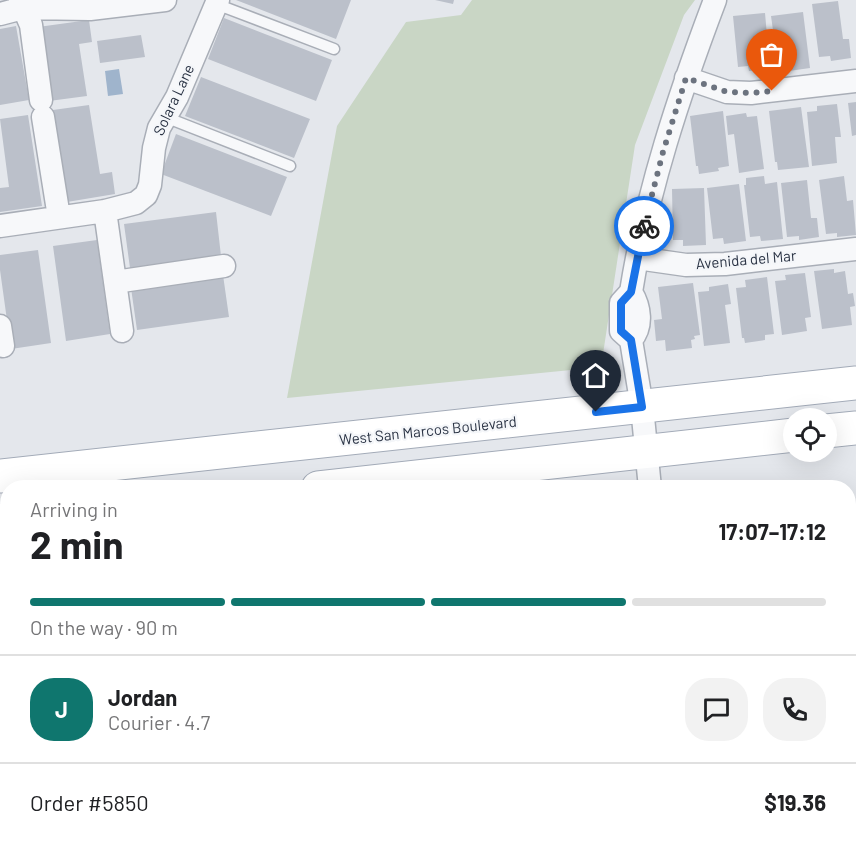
<!DOCTYPE html>
<meta charset="utf-8">
<style>
body{margin:0;font-family:Barlow,sans-serif;background:#f2f2f2;color:#202124;height:100vh;display:flex;flex-direction:column;font-size:22px;white-space:nowrap}
*{box-sizing:border-box;margin:0}
p{font-size:20px;color:#757577}
.icon{flex:none;width:33px;height:33px;fill:none;stroke:currentColor;stroke-width:2;stroke-linecap:round;stroke-linejoin:round}
.map{position:relative;flex:1;overflow:hidden}
.drawer{position:absolute;left:0px;top:480px;width:856px;height:372px;display:flex;flex-direction:column;background:#fff;border-radius:24px 24px 0 0;box-shadow:0 6px 24px #0002}
.drawer>*{flex:none}
.fabs{position:absolute;left:783px;top:408px;display:grid;gap:12px}
.fabs a{display:grid;place-items:center;width:54px;height:54px;border-radius:50%;background:#fff;box-shadow:0 6px 24px #0002;font-size:30px}
.pin{position:absolute;display:grid;place-items:center;width:51px;height:51px;color:#fff;margin:-62px -26px;border-radius:50% 50% 50% 0;rotate:-45deg;box-shadow:0 0 6px #0007}
.pin .icon{rotate:45deg}
.courier{position:absolute;display:grid;place-items:center;width:60px;height:60px;margin:-30px;border:4px solid #1a73e8;border-radius:50%;background:#fff;color:#222;box-shadow:0 2px 8px #0007}
.summary em{font-style:normal;font-weight:700}
.summary div{display:flex;flex-direction:column-reverse}
.summary{display:flex;align-items:center;justify-content:space-between;height:102px;padding:0 30px}
h1{font-size:39px;font-weight:700;line-height:45px}
.bar{display:grid;grid-template-columns:repeat(4,1fr);gap:9px 6px;align-content:center;height:72px;padding:0 30px}
.bar i{height:8px;border-radius:4px;background:#e0e0e0}
.bar .on{background:#0f766e}
.bar p{grid-column:span 4}
.line{display:flex;align-items:center;gap:15px;padding:0 30px;border-top:2px solid #e0e0e0}
.line div{flex:1}
.round{display:grid;place-items:center;flex:none;width:63px;height:63px;border-radius:24px;background:#f2f2f2}
.map>svg:first-child{display:block}
</style>
<div class="map">
<svg width="856" height="852" viewBox="0 0 856 852">
<rect width="100%" height="100%" fill="#e4e7ec"/>
<path fill="#c9d6c5" d="M472,0h223l-11,15 -49,130 -34,222 -314,31 50,-272 69,-104 55,-7z
M7,562l1,282h623l2,8h-633v-289z"/>
<path fill="#9fb4cc" d="M119,69l4,25 -15,2 -3,-25z"/>
<path fill="#bbc0ca" d="M236,0h115l-15,39z
M435,0h19l-1,4z
M838,1l5,38h6l2,19 -20,3 -1,-5 -11,1 -7,-53z
M803,12l7,56 -21,3 -1,-6 -10,1 -7,-50z
M765,13l5,56 -21,2 -1,-5 -10,1 -5,-51z
M224,18l108,42 -16,41 -108,-42z
M89,20l3,22 -13,2 8,52 -38,5 -11,-74z
M16,26l13,74 -29,5v-76z
M141,35l4,22 -45,6 -3,-22z
M201,77l109,42 -16,39 -109,-42z
M856,102v33l-4,1 -4,-33z
M837,104l4,33h-6l2,26 -25,3 -5,-54 10,-1v-5z
M89,105l11,69 12,-2 3,22 -48,8 -14,-92z
M801,107l8,60 -31,3 -1,-8h-2l-6,-51z
M723,111l6,55 -11,2 1,3 -20,3 -1,-8h-2l-6,-50z
M746,113l1,4 10,-1 7,53 -25,4 -5,-39 -6,1 -2,-19z
M28,115l14,91 -42,6v-24l9,-1 -9,-68z
M176,134l111,43 -16,39 -110,-42z
M764,176l1,8 12,-2 6,57 -22,2 -1,-5 -10,1 -6,-52h2v-7z
M844,176l3,25 6,-1 3,35 -19,2v-4l-11,1 -7,-54z
M807,180l4,38h6l2,19 -20,3v-4l-12,1 -6,-54z
M739,184l7,57 -22,3 -1,-6 -10,1 -6,-51z
M704,188l2,57 -23,1v-6h-10l-1,-51z
M216,212l5,44 -91,12 -6,-44z
M97,240l13,94 -44,7 -13,-95z
M38,250l13,93 -40,6 -11,-79v-15z
M834,269v4l11,-2 3,23 5,-1 2,13 -5,1 2,18 -30,4 -8,-58z
M805,273l6,44 -6,1 2,13 -25,4 -7,-54 11,-1 -1,-5z
M223,275l6,42 -92,13 -6,-42z
M767,277l7,57 -9,1v5l-20,3 -1,-5h-2l-6,-50 10,-1 -1,-7z
M693,283l7,52 -6,1 1,3 -4,1 1,8 -26,3 -1,-11 -9,1 -2,-21 8,-1 -4,-32z
M728,284l3,20 -6,1 5,38 -26,3 -6,-54 11,-1v-4z"/>
<g fill="none" stroke-linecap="round" stroke-linejoin="round">
<defs>
<path id="lane" d="M216,4l118,45
M165,117l125,49"/>
<path id="street" d="M20,0l11,25 10,75
M0,14l23,-6 67,1 75,-9
M686,78l41,14 24,1 105,-12
M43,117l16,100
M105,211l17,120
M0,226l105,-15 31,-8 10,-8 4,-10 4,-37 5,-20 18,-31 41,-97
M637,258l49,7 39,-1 131,-15
M115,282l109,-16
M631,292c16,-101 48,-197 84,-292
M0,326l3,20
M631,340c12,-14 9,-33 0,-48l-10,11v28l10,9 11,67 8,81
M765,852l11,-8"/>
<path id="primary" d="M826,431l30,-3
M0,476l856,-93
M318,488l476,-53
M0,521l8,-1"/>
</defs>
<use href="#lane" stroke="#a9aeb7" stroke-width="13"/>
<use href="#street" stroke="#a9aeb7" stroke-width="25"/>
<use href="#primary" stroke="#a3abb8" stroke-width="35"/>
<use href="#lane" stroke="#f7f8fa" stroke-width="10"/>
<use href="#street" stroke="#f7f8fa" stroke-width="22"/>
<use href="#primary" stroke="#fff" stroke-width="33"/>
</g>
<g fill="none" stroke-linecap="round" stroke-linejoin="round">
<path stroke="#6c737f" stroke-width="6" stroke-dasharray="0 10.8" d="M644,226l19,-74 23,-74 41,14 25,1 20,-2"/>
<path stroke="#1a73e8" stroke-width="8" d="M596,412l46,-5 -11,-67 -10,-9v-28l10,-11 13,-66"/>
</g>
<g text-anchor="middle" stroke-width="4.5" stroke-linejoin="round" paint-order="stroke">
<g font-size="15" fill="#2b3445" stroke="#f4f6f9">
<text transform="translate(174 100) rotate(-65)" y="5">Solara Lane</text>
<text transform="translate(746 260) rotate(-5)" y="5">Avenida del Mar</text>
<text transform="translate(428 431) rotate(-6)" y="5">West San Marcos Boulevard</text>
</g>
</g>
</svg>
<div class="fabs">
<a><svg class="icon" aria-label="locate" viewBox="0 0 24 24"><circle cx="12" cy="12" r="6"/><path d="M12 2v4M12 18v4M2 12h4M18 12h4"/></svg></a>
</div>
<div class="pin" style="left:772px;top:91px;background:#ea580c"><svg class="icon" aria-label="bag" viewBox="0 0 24 24"><path d="M5 8h14l-1 12H6zM9 8a3 3 0 0 1 6 0"/></svg></div>
<div class="pin" style="left:596px;top:412px;background:#1f2937"><svg class="icon" aria-label="home" viewBox="0 0 24 24"><path d="M3 11l9-7 9 7M6 9v11h12V9"/></svg></div>
<div class="courier" style="left:644px;top:226px"><svg class="icon" aria-label="bike" viewBox="0 0 24 24"><circle cx="6" cy="16" r="4"/><circle cx="18" cy="16" r="4"/><path d="M6 16l4-8h5l3 8M10 8l3 8H6M13 5h3"/></svg></div>
<section class="drawer">
<div class="summary"><div><h1>2 min</h1><p>Arriving in</p></div><em>17:07–17:12</em></div>
<div class="bar"><i class="on"></i><i class="on"></i><i class="on"></i><i></i><p>On the way · 90 m</p></div>
<div class="line" style="height:108px"><b class="round" style="background:#0f766e;color:#fff">J</b><div><b>Jordan</b><p>Courier · 4.7</p></div><a class="round"><svg class="icon" aria-label="chat" viewBox="0 0 24 24"><path d="M4 5h16v11H9l-5 4z"/></svg></a><a class="round"><svg class="icon" aria-label="phone" viewBox="0 0 24 24"><path d="M5 4h4l2 5-3 2q2 4 5 5l2-3 5 2v4C11 20 4 13 5 4z"/></svg></a></div>
<div class="line" style="height:78px"><div>Order #5850</div><b>$19.36</b></div>
</section>
</div>
